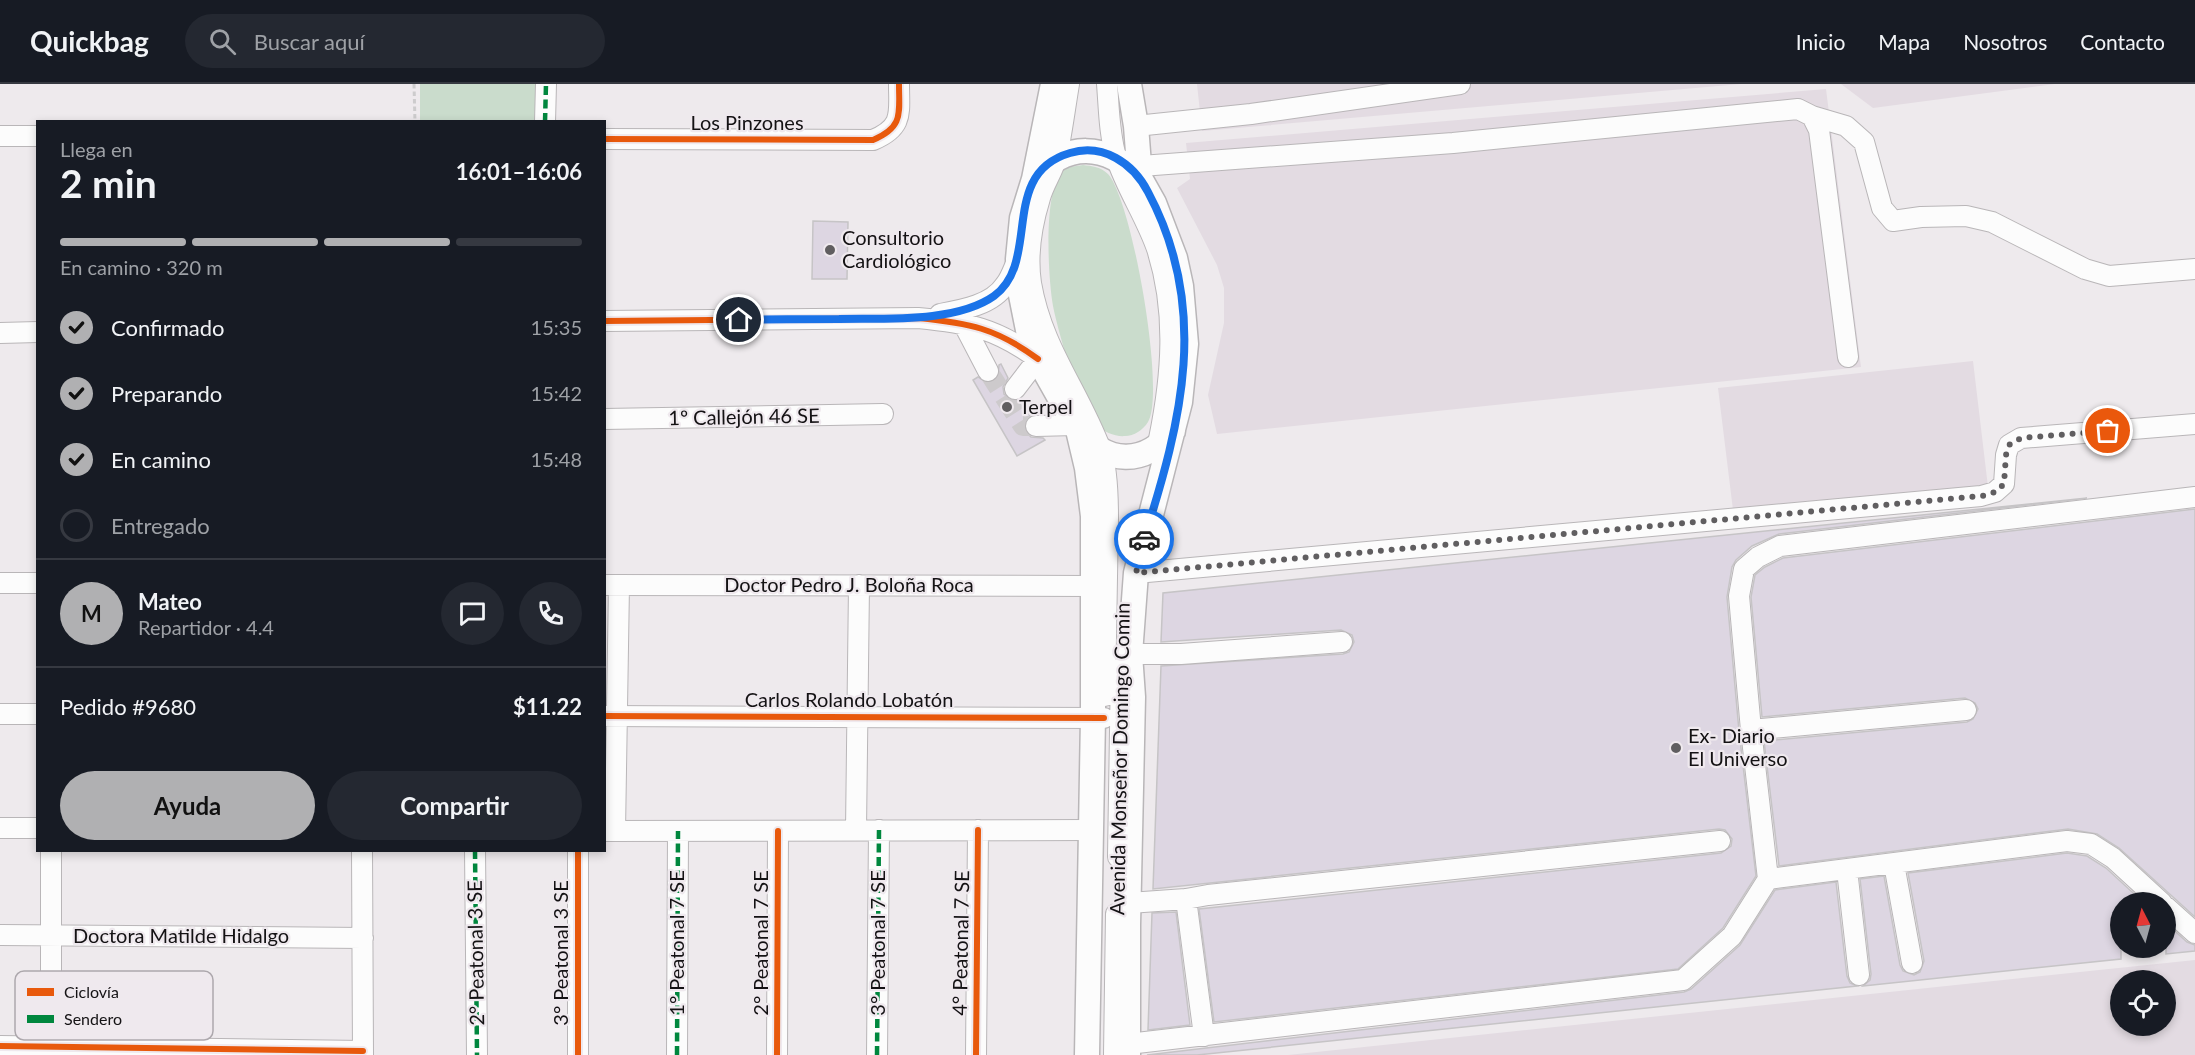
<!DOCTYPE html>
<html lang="es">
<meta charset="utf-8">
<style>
body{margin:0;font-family:Lato,sans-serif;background:#242831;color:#f1f3f6;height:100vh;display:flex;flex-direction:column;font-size:22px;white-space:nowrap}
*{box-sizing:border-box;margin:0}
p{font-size:20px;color:#9ea1a6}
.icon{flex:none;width:33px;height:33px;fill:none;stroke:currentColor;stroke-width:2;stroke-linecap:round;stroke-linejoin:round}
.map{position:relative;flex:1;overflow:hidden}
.sheet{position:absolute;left:36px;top:36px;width:570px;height:732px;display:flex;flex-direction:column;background:#171b24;border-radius:0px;box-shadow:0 3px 9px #0003}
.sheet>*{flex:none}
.needle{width:39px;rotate:354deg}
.buttons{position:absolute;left:2110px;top:808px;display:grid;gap:12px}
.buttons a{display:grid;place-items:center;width:66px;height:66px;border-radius:50%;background:#171b24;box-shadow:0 3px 9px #0003;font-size:30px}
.pin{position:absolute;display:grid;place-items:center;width:51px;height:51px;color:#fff;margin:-26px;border:3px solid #fff;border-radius:50%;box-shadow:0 2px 6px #0007}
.courier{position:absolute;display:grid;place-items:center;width:60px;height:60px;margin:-30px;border:4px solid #1a73e8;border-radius:50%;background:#fff;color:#222;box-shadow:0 2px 8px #0007}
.headline em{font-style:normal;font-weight:700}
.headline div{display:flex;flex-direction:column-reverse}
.headline{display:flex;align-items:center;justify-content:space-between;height:102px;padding:0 24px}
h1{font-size:39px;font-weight:700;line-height:45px}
.bar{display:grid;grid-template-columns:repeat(4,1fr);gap:9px 6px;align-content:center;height:72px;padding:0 24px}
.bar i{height:8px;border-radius:4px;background:#363941}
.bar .current{background:#b0b0b2}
.bar p{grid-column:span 4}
.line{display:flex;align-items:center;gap:15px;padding:0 24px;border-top:2px solid #363941}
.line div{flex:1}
.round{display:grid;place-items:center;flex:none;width:63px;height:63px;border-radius:32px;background:#242831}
ol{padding:0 24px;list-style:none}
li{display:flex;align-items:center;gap:18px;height:66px}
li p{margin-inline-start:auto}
li .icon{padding:6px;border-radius:50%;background:#b0b0b2;color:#111;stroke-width:4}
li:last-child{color:#9ea1a6}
li i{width:33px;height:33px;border:3px solid #363941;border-radius:50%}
.action{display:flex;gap:12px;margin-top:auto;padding:12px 24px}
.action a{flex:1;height:69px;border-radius:36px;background:#b0b0b2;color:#111;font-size:24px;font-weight:700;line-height:69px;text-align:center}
.action a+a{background:#242831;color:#f1f3f6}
header{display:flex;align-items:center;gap:36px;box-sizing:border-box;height:84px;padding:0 30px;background:#171b24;border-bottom:2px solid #363941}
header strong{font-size:28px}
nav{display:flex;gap:33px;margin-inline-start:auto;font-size:21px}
.search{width:420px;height:54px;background:#242831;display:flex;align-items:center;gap:15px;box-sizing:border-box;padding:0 21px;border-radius:33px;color:#9ea1a6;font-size:22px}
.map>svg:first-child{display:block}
</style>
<header>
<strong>Quickbag</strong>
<div class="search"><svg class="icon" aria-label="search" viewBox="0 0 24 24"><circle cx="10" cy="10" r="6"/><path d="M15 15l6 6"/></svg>Buscar aquí</div>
<nav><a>Inicio</a><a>Mapa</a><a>Nosotros</a><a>Contacto</a></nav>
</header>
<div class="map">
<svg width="2195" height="971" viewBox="0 0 2195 971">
<rect width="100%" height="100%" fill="#eeeaed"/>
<path fill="#e3dbe2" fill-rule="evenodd" d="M1197,0h544l-539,47z
M1841,0h214l-182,24z
M1826,5l35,278 -644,67 -9,-39 16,-72v-35l-7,-23 -40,-77 13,-9 -4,-36z
M1973,277l15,126 -255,23 -15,-122z
M2195,876v95h-907zM2121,897h45v45h-45z"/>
<path fill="#cadccc" d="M420,0h117l-1,37 -116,1z
M1083,81c9,1 18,2 25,9 24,26 58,218 40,248 -5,8 -14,14 -23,14 -9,1 -22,-4 -28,-11 -17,-18 -39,-93 -44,-119 -5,-28 -9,-107 6,-130 5,-9 15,-10 24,-11z"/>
<path fill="#ddd6e2" stroke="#c6c4c6" stroke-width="1.5" d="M813,137l35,1 -1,57h-35z
M1001,280l7,14 -5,9 1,7 9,7 8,-2 9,17 -5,5 1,11 5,5 12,1 2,2 -28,16 -44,-76 5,-3 9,6 7,-2 4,-4 1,-12z
M2087,414l-308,36 -27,12 -16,14 -4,7 -5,30 12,134 17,145 -33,52 -45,41 -464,53 -15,-113 522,-56 10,-7 1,-7 -7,-9 -6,-1 -566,60 8,-223 182,-12 6,-2 5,-10 -2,-7 -11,-5 -180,12 2,-49z
M2195,425v408l-76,-69 -22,-14 -29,-5 -289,37 -15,-125 203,-19 6,-3 5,-10 -3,-6 -10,-5 -203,19 -11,-120 4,-22 10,-8 18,-9z
M2067,769l20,3 19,12 38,35h-23v56l-258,27 7,-6 1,-6 -11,-95 24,-3 16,89 3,6 11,4 6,-3 4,-11 -16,-88z
M1836,798l11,94 3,7 7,3 -660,69h-50l537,-63 7,-3 49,-44 35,-55z
M1176,828l14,113 -42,5 4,-117z
M2166,839l21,19 8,3v6l-29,3z"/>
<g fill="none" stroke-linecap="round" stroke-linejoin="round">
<path stroke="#cdcacc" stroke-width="20" stroke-dasharray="20 10" stroke-linecap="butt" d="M988,287l35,55h13"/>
<defs>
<path id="minor" d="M1069,0c-4,24 -7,48 -12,72 -3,14 -13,27 -17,42 -8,26 -13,58 -9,85 11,65 48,108 70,167 6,17 7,49 7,68l-3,178
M1107,0c2,24 2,49 9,73 10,31 30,60 41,92 20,63 15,126 2,190
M1812,32l34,10 18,16 18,66 11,13 28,-4 45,-1 26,6 93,47 24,7 86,-7
M545,38l1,-38
M1136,42l115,-12 209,-30
M0,52h38
M604,55l269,1c31,-13 26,-27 26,-56
M1141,82l312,-23 345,-34 14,7 7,14 29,227
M940,230c22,-4 52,-9 65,-29 6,-7 9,-18 13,-26
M604,237l314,-3c51,5 78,10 120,41l-23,30
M963,239l25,48
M0,249l38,-1
M604,335l279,-5
M1036,342l39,-1
M1136,489l845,-77 14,-4 9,-8 2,-29 3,-10 12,-7 174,-14
M0,499h38
M604,501l489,1
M1130,570h51l161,-12
M0,630h38
M604,632l500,2
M1751,646l215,-20
M0,744h38
M856,746l3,-245
M604,747l486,-1
M615,747l4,-246
M51,766v205
M362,766l1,205
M475,766l2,205
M1118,773l3,-189
M1894,780l18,99
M1847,786l12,105
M1768,795l-17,-149 -12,-134 5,-27 14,-12 22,-11 415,-49
M1186,815l18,137
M1129,819l57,-4 22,-4 512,-54
M2166,823l29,26
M0,851l363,3
M1128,960l555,-64 49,-44 36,-57 299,-38 24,3 22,14 49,45
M0,962l363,5
M578,971v-205
M677,971l1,-224
M777,971l1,-224
M877,971l2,-225
M976,971l2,-225
M1114,971l2,-141"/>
<path id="major" d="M1053,0l-19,95 -12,39 -4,41 1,26 10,50 9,24 40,71 9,38 6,48v201l-6,338
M1034,95c32,-38 72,-36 106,-1
M1078,346c29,35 66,36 95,1
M1128,971v-130l5,-228 -3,-43 6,-81 44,-171 6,-58 -5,-58 -6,-28 -21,-55 -14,-25 -4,-52 -7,-42"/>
</defs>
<use href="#minor" stroke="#b9b6b8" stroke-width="22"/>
<use href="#major" stroke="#b9b6b8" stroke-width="27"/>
<path stroke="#cdcccd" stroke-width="3" stroke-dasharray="4.5 3" stroke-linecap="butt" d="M414,0l1,38"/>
<use href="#minor" stroke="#fcfcfc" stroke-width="20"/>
<use href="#major" stroke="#fcfcfc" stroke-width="24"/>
<path stroke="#00873e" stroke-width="4.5" stroke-dasharray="9 4.5" stroke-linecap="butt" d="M545,38l1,-38
M475,766l2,205
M677,971l1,-224
M877,971l2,-225"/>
<defs>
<path id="cycleway" d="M604,55l269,1c31,-13 26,-27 26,-56
M604,237l314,-3c51,5 78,10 120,41
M604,632l500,2
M0,962l363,5
M578,971v-205
M777,971l1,-224
M976,971l2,-225"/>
</defs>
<use href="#cycleway" stroke="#efe9ee" stroke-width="10"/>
<use href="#cycleway" stroke="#e8590c" stroke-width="6"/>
</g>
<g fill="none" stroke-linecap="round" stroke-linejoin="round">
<path stroke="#605e60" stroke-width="6" stroke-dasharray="0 10.8" d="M1144,455l-8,34 846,-77 13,-4 9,-8 2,-29 3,-10 12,-7 87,-7"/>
<path stroke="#1a73e8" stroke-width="8" d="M739,236c33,-1 66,-1 100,-1 45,-1 117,4 155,-23 48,-35 4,-122 76,-143 33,-10 63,10 78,39 62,116 34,228 -4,347"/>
</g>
<g fill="#605e60" stroke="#efe9ee" stroke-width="2">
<circle cx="830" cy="166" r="6"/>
<circle cx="1007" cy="323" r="6"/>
<circle cx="1676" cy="664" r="6"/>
</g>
<g text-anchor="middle" stroke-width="4.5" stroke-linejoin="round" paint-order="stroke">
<g font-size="20" fill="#141214" stroke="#efe9ee">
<text x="747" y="46">Los Pinzones</text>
<text transform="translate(744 333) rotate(-1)" y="7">1º Callejón 46 SE</text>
<text x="849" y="508">Doctor Pedro J. Boloña Roca</text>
<text x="849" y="623">Carlos Rolando Lobatón</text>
<text transform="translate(1120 675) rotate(-89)" y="7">Avenida Monseñor Domingo Comin</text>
<text x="181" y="859">Doctora Matilde Hidalgo</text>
<text transform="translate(677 859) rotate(-90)" y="7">1° Peatonal 7 SE</text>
<text transform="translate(761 859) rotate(-90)" y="7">2° Peatonal 7 SE</text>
<text transform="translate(878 859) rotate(-90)" y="7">3° Peatonal 7 SE</text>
<text transform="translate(961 859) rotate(-89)" y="7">4° Peatonal 7 SE</text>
<text transform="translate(476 869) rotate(-91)" y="7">2° Peatonal 3 SE</text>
<text transform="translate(561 869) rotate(-90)" y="7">3° Peatonal 3 SE</text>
</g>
<g font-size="20" fill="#141214" stroke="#efe9ee" text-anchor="start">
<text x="842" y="161">Consultorio<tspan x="842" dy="23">Cardiológico</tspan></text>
<text x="1019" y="330">Terpel</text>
<text x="1688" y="659">Ex- Diario<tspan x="1688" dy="23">El Universo</tspan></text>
</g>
</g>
<rect x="15" y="887" width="198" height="69" rx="9" fill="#efe9ee" stroke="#ada8ad" stroke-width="1.5"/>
<rect x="27" y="904" width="27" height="8" fill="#e8590c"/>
<rect x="27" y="931" width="27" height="8" fill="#00873e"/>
<g font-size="16" fill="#141214">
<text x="64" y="914">Ciclovía</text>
<text x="64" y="941">Sendero</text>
</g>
</svg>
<div class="buttons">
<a><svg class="needle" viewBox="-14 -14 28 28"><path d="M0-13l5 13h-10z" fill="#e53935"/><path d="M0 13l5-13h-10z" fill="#9ea1a6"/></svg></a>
<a><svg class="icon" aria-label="locate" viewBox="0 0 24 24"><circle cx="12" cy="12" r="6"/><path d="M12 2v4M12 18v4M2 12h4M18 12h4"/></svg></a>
</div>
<div class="pin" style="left:2108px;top:347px;background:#ea580c"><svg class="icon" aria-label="bag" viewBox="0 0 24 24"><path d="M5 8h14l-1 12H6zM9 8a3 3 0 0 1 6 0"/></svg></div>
<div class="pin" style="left:739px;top:236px;background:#1f2937"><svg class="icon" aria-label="home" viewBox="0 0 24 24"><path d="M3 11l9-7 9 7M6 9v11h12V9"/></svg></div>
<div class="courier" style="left:1144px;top:455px"><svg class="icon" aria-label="car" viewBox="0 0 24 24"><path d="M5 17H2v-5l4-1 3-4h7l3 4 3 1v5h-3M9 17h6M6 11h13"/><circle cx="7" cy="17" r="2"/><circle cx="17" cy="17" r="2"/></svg></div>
<section class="sheet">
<div class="headline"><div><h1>2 min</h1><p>Llega en</p></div><em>16:01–16:06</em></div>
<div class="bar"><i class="current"></i><i class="current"></i><i class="current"></i><i></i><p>En camino · 320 m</p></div>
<ol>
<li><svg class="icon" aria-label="check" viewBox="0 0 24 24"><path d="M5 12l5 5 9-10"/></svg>Confirmado<p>15:35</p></li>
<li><svg class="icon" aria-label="check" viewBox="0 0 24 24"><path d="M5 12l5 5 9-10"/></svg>Preparando<p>15:42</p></li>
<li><svg class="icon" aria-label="check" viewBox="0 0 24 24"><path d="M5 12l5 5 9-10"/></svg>En camino<p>15:48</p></li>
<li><i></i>Entregado</li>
</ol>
<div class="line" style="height:108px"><b class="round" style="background:#b0b0b2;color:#111">M</b><div><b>Mateo</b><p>Repartidor · 4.4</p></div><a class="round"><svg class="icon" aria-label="chat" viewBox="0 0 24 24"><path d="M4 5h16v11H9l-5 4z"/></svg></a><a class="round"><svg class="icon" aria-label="phone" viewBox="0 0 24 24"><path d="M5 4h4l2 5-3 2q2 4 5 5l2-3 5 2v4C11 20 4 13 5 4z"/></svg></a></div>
<div class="line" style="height:78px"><div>Pedido #9680</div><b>$11.22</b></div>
<div class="action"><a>Ayuda</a><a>Compartir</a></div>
</section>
</div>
